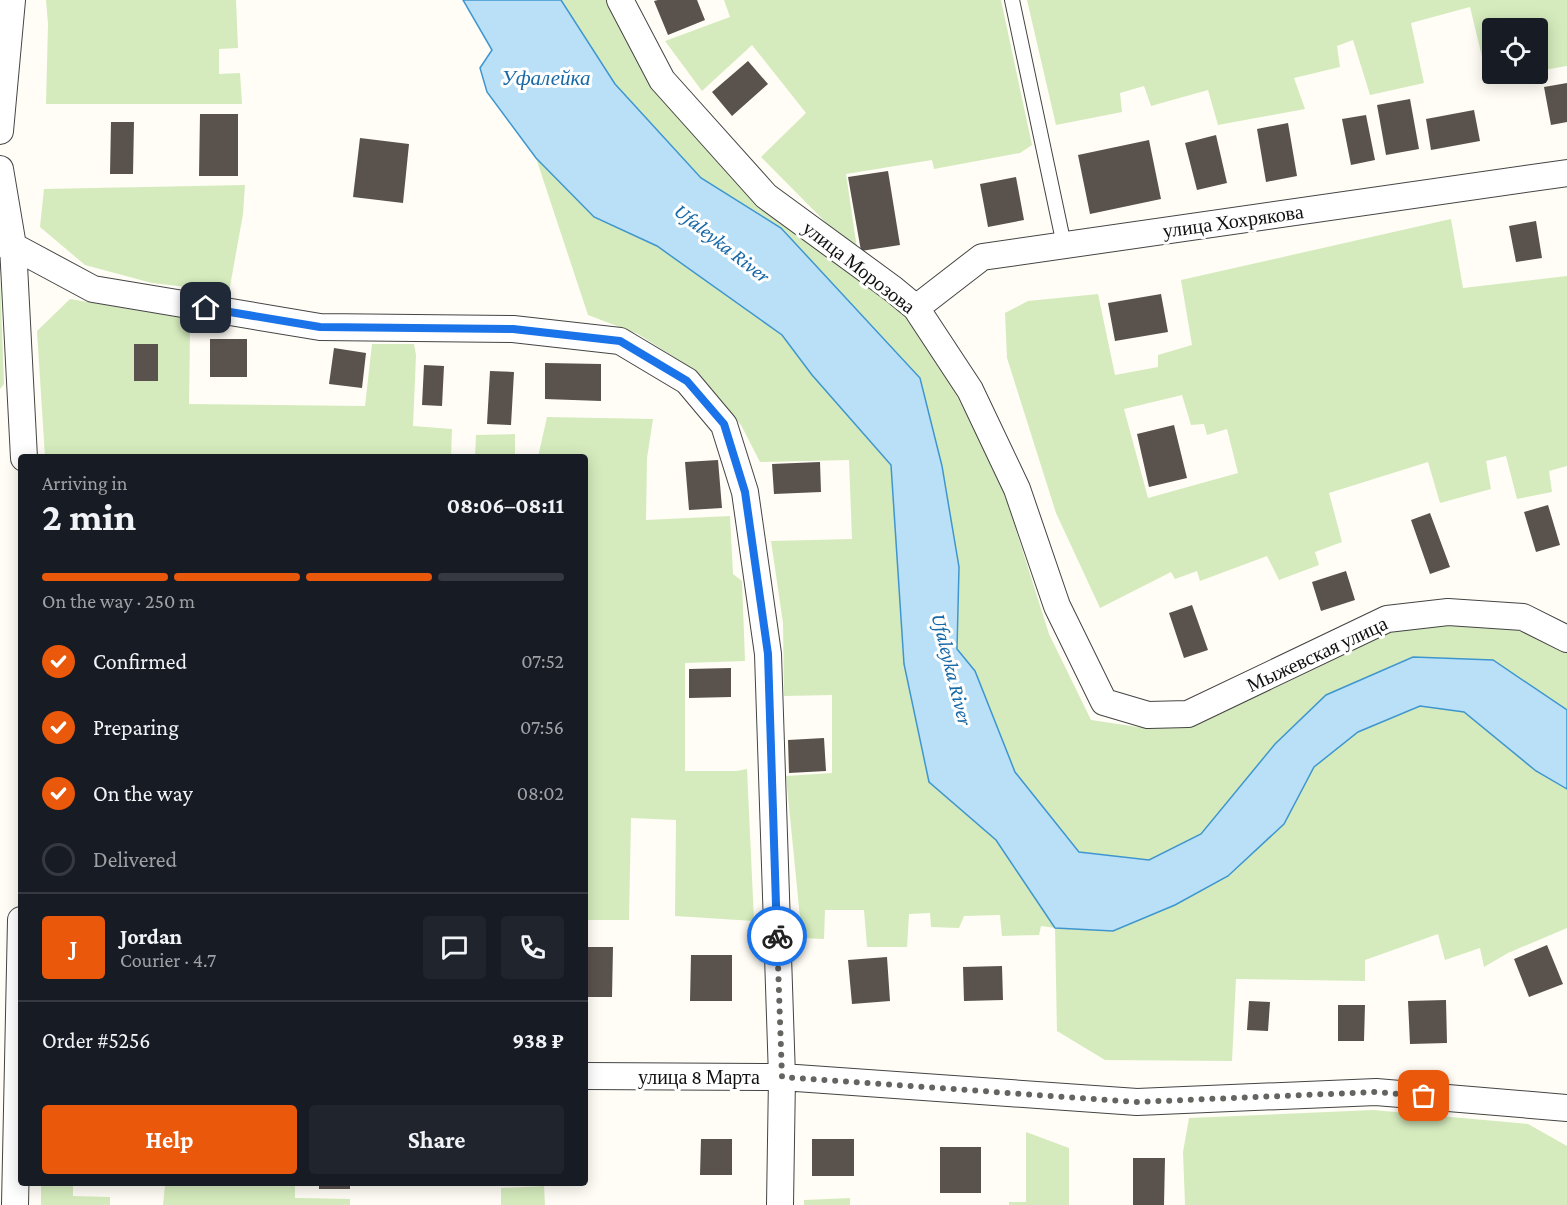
<!DOCTYPE html>
<meta charset="utf-8">
<style>
body{margin:0;font-family:"Crimson Pro",serif;background:#20242c;color:#f1f3f6;height:100vh;display:flex;flex-direction:column;font-size:22px;white-space:nowrap}
*{box-sizing:border-box;margin:0}
p{font-size:20px;color:#9ea1a6}
.icon{flex:none;width:33px;height:33px;fill:none;stroke:currentColor;stroke-width:2;stroke-linecap:round;stroke-linejoin:round}
.map{position:relative;flex:1;overflow:hidden}
.sheet{position:absolute;left:18px;top:454px;width:570px;height:732px;display:flex;flex-direction:column;background:#171b24;border-radius:6px;box-shadow:0 3px 15px #0003}
.sheet>*{flex:none}
.buttons{position:absolute;left:1482px;top:18px;display:grid;gap:12px}
.buttons a{display:grid;place-items:center;width:66px;height:66px;border-radius:6px;background:#171b24;box-shadow:0 3px 15px #0003;font-size:30px}
.pin{position:absolute;display:grid;place-items:center;width:51px;height:51px;color:#fff;margin:-26px;border-radius:12px;box-shadow:0 3px 9px #0006}
.courier{position:absolute;display:grid;place-items:center;width:60px;height:60px;margin:-30px;border:4px solid #1a73e8;border-radius:50%;background:#fff;color:#222;box-shadow:0 2px 8px #0007}
.summary em{font-style:normal;font-weight:700}
.summary div{display:flex;flex-direction:column-reverse}
.summary{display:flex;align-items:center;justify-content:space-between;height:102px;padding:0 24px}
h1{font-size:39px;font-weight:700;line-height:45px}
.bar{display:grid;grid-template-columns:repeat(4,1fr);gap:9px 6px;align-content:center;height:72px;padding:0 24px}
.bar i{height:8px;border-radius:4px;background:#363941}
.bar .current{background:#ea580c}
.bar p{grid-column:span 4}
.line{display:flex;align-items:center;gap:15px;padding:0 24px;border-top:2px solid #363941}
.line div{flex:1}
.round{display:grid;place-items:center;flex:none;width:63px;height:63px;border-radius:6px;background:#20242c}
ol{padding:0 24px;list-style:none}
li{display:flex;align-items:center;gap:18px;height:66px}
li p{margin-inline-start:auto}
li .icon{padding:6px;border-radius:50%;background:#ea580c;color:#fff;stroke-width:4}
li:last-child{color:#9ea1a6}
li i{width:33px;height:33px;border:3px solid #363941;border-radius:50%}
.cta{display:flex;gap:12px;margin-top:auto;padding:12px 24px}
.cta a{flex:1;height:69px;border-radius:6px;background:#ea580c;color:#fff;font-size:24px;font-weight:700;line-height:69px;text-align:center}
.cta a+a{background:#20242c;color:#f1f3f6}
.map>svg:first-child{display:block}
</style>
<div class="map">
<svg width="1567" height="1205" viewBox="0 0 1567 1205">
<rect width="100%" height="100%" fill="#fffdf5"/>
<path fill="#d5ebbd" fill-rule="evenodd" d="M46,0h190l2,48 -19,1v25l21,-1 2,31h-196l2,-80z
M561,0h51l42,84 258,233 32,53 58,116 47,148 42,86 54,8 48,-2 195,-93 58,-10 78,8 43,21v58l-74,-50 -218,84 -74,90 -52,26 -69,-8 -65,-80 -40,-101 -18,-22 2,-82 -17,-101 -161,-238 -80,-50 -86,-94z
M724,0h277l31,145 -12,8 -86,16 -2,-9 -86,14 12,81 -97,-98 45,-44 -54,-68 -50,46 -37,-50 65,-24z
M1027,0h540v66l-29,5v-43h-46v27l-10,2 -12,-50 -59,16 13,60 -54,12 -17,-55 -16,6 3,21 -46,11 11,31 -87,16 -10,-35 -57,16 -7,-20 -24,7 2,19 -66,13z
M536,158l58,59 63,29 125,89 30,40 79,90 13,199 25,118 67,58 59,88 229,-104 30,-57 44,-35 62,-26 44,6 72,59 31,18v139l-59,25 -24,14 -4,-19 -35,12 -7,-26 -73,26v21l-129,-2 -4,82 -127,-1 -48,-29 -2,-103 -14,-2 -2,9 -37,1 -2,-21 -36,1 -5,12 -28,-1 -1,-14 -21,1 -2,33h-40l-3,-37h-39l-1,29 -22,-1 -16,-162 46,-3v-78l-48,1 -1,-73 -12,-82 81,-2 -3,-79 -89,2 -19,-37 -55,-60 -48,-31 -50,-19z
M245,185l-2,29 -14,78 -77,-9 -67,-18 -45,-38 4,-38z
M1451,219l12,69 104,-12v190l-18,5 3,21 -35,7 -11,-43 -20,5 5,28 -51,14 -12,-41 -99,31 13,49 -27,10 4,13 -40,15 -12,-24 -67,25 -3,-10 -22,8 -4,-7 -71,36 -44,-95 -49,-155 -2,-45 23,-12 70,-7 17,81 43,-8v-12l34,-10 -11,-65zM1182,395l9,30 13,-1 3,11 20,-6 11,44 -90,25 -24,-89z
M0,277l4,107 -4,5z
M70,299l114,19 6,12 -1,74 176,2 7,-62h42l2,11 -3,71 39,3 -1,28h-406l-8,-126z
M547,417l106,2 -6,39 -1,62 84,-4 3,58 9,7 3,80 -60,2v108h51l11,-2 7,152 -79,-5 1,-96 -45,-2 -2,102h-44v-462l-47,-1z
M515,434v23h-40l1,-22z
M1373,1110l155,14 39,22v59h-382l-2,-53 6,-34z
M1026,1132l43,16v57h-60v-3h17z
M41,1184l32,1v11l37,1v8h-69z
M295,1184v14l55,1v6h-187l2,-20z
M544,1186l1,19h-44v-17z
M850,1198v7h-46v-5z"/>
<path fill="#b9e0f7" stroke="#3f96cf" stroke-width="1.5" d="M463,0h98l54,84 86,94 80,50 139,150 22,88 17,101 -2,82 18,22 40,101 64,80 70,8 52,-26 74,-90 51,-49 87,-38 80,3 74,50v79l-31,-18 -72,-59 -44,-6 -62,26 -44,35 -30,57 -56,52 -53,29 -62,26 -58,-3 -59,-88 -67,-58 -25,-118 -13,-199 -79,-90 -30,-40 -125,-89 -63,-29 -58,-59 -49,-66 -7,-24 12,-18z"/>
<path fill="#5a524d" d="M658,0h39l8,20 -37,15 -14,-34z
M748,61l20,23 -36,32 -20,-24z
M1567,83v39l-16,3 -7,-38z
M1410,99l9,50 -33,6 -9,-50z
M1474,110l6,31 -49,9 -5,-31z
M200,114h38v62h-39z
M1366,115l9,45 -24,5 -9,-46z
M111,122h23l-1,52h-23z
M1288,123l9,53 -31,6 -9,-53z
M1216,135l11,48 -30,7 -12,-47z
M360,138l49,6 -6,59 -50,-6z
M1149,140l12,59 -71,15 -12,-59z
M888,171l12,74 -39,6 -13,-74z
M1016,177l8,43 -36,7 -8,-43z
M1536,221l6,37 -26,4 -7,-36z
M1161,294l7,38 -53,9 -7,-38z
M210,339h37v38h-37z
M134,344h24v37h-24z
M334,348l32,5 -4,35 -33,-4z
M545,363l56,1v37l-56,-2z
M424,365l20,1 -2,40 -20,-1z
M490,371l24,1 -3,53 -24,-1z
M1174,425l13,53 -38,9 -12,-53z
M718,460l4,48 -33,2 -4,-48z
M820,462l1,30 -47,2 -2,-30z
M1548,505l12,40 -24,7 -12,-40z
M1430,513l20,54 -20,7 -19,-54z
M1346,571l9,29 -34,11 -9,-29z
M1192,605l16,45 -24,8 -15,-45z
M731,668v29l-42,1v-29z
M824,738l2,33 -37,2 -1,-33z
M1547,945l16,39 -34,13 -15,-38z
M585,947h28l-1,50h-27z
M691,955h41v46h-42z
M887,957l3,44 -38,3 -4,-44z
M1002,966l1,34 -39,1 -1,-34z
M1446,1000l1,43 -37,1 -2,-43z
M1249,1001l21,1 -2,29 -21,-1z
M1338,1005h27l-1,36h-26z
M701,1139h31v36h-32z
M812,1139h42v37h-42z
M940,1147h41v46h-41z
M1133,1158h32l-1,47h-31z
M319,1184h31v5h-31z"/>
<g fill="none" stroke-linecap="round" stroke-linejoin="round">
<defs>
<path id="service" d="M1012,0l52,245"/>
<path id="minor" d="M620,0l42,80 104,116 127,93 23,19 54,82 47,99 40,117 47,96 44,13 40,-1 199,-95 61,-7 75,5 44,22
M0,131l12,-131
M0,169l13,77 11,212
M0,244l13,2 80,43 227,38 193,2 107,12 67,40 37,44 21,67 23,162 14,423 -2,128
M916,308l66,-51 585,-84
M585,1076l197,1 355,25 239,-10 191,16
M15,1205l6,-285"/>
</defs>
<use href="#service" stroke="#444" stroke-width="16"/>
<use href="#minor" stroke="#444" stroke-width="28"/>
<use href="#service" stroke="#fff" stroke-width="14"/>
<use href="#minor" stroke="#fff" stroke-width="26"/>
</g>
<g fill="none" stroke-linecap="round" stroke-linejoin="round">
<path stroke="#646461" stroke-width="6" stroke-dasharray="0 10.8" d="M777,936l5,141 355,25 239,-10 48,4"/>
<path stroke="#1a73e8" stroke-width="8" d="M206,308l114,19 193,2 107,12 67,40 37,43 21,68 23,162 9,282"/>
</g>
<g text-anchor="middle" stroke-width="6" stroke-linejoin="round" paint-order="stroke">
<g font-size="20" fill="#111" stroke="#fff">
<text transform="translate(1233 221) rotate(-8)" y="7">улица Хохрякова</text>
<text transform="translate(859 267) rotate(38)" y="7">улица Морозова</text>
<text transform="translate(1317 654) rotate(-25)" y="7">Мыжевская улица</text>
<text x="699" y="1084">улица 8 Марта</text>
</g>
<g font-size="21" font-style="italic" fill="#1768a6" stroke="#fff">
<text x="546" y="85">Уфалейка</text>
<text transform="translate(722 243) rotate(38)" y="7">Ufaleyka River</text>
<text transform="translate(952 669) rotate(76)" y="7">Ufaleyka River</text>
</g>
</g>
</svg>
<div class="buttons">
<a><svg class="icon" aria-label="locate" viewBox="0 0 24 24"><circle cx="12" cy="12" r="6"/><path d="M12 2v4M12 18v4M2 12h4M18 12h4"/></svg></a>
</div>
<div class="pin" style="left:1424px;top:1096px;background:#ea580c"><svg class="icon" aria-label="bag" viewBox="0 0 24 24"><path d="M5 8h14l-1 12H6zM9 8a3 3 0 0 1 6 0"/></svg></div>
<div class="pin" style="left:206px;top:308px;background:#1f2937"><svg class="icon" aria-label="home" viewBox="0 0 24 24"><path d="M3 11l9-7 9 7M6 9v11h12V9"/></svg></div>
<div class="courier" style="left:777px;top:936px"><svg class="icon" aria-label="bike" viewBox="0 0 24 24"><circle cx="6" cy="16" r="4"/><circle cx="18" cy="16" r="4"/><path d="M6 16l4-8h5l3 8M10 8l3 8H6M13 5h3"/></svg></div>
<section class="sheet">
<div class="summary"><div><h1>2 min</h1><p>Arriving in</p></div><em>08:06–08:11</em></div>
<div class="bar"><i class="current"></i><i class="current"></i><i class="current"></i><i></i><p>On the way · 250 m</p></div>
<ol>
<li><svg class="icon" aria-label="check" viewBox="0 0 24 24"><path d="M5 12l5 5 9-10"/></svg>Confirmed<p>07:52</p></li>
<li><svg class="icon" aria-label="check" viewBox="0 0 24 24"><path d="M5 12l5 5 9-10"/></svg>Preparing<p>07:56</p></li>
<li><svg class="icon" aria-label="check" viewBox="0 0 24 24"><path d="M5 12l5 5 9-10"/></svg>On the way<p>08:02</p></li>
<li><i></i>Delivered</li>
</ol>
<div class="line" style="height:108px"><b class="round" style="background:#ea580c;color:#fff">J</b><div><b>Jordan</b><p>Courier · 4.7</p></div><a class="round"><svg class="icon" aria-label="chat" viewBox="0 0 24 24"><path d="M4 5h16v11H9l-5 4z"/></svg></a><a class="round"><svg class="icon" aria-label="phone" viewBox="0 0 24 24"><path d="M5 4h4l2 5-3 2q2 4 5 5l2-3 5 2v4C11 20 4 13 5 4z"/></svg></a></div>
<div class="line" style="height:78px"><div>Order #5256</div><b>938 ₽</b></div>
<div class="cta"><a>Help</a><a>Share</a></div>
</section>
</div>
